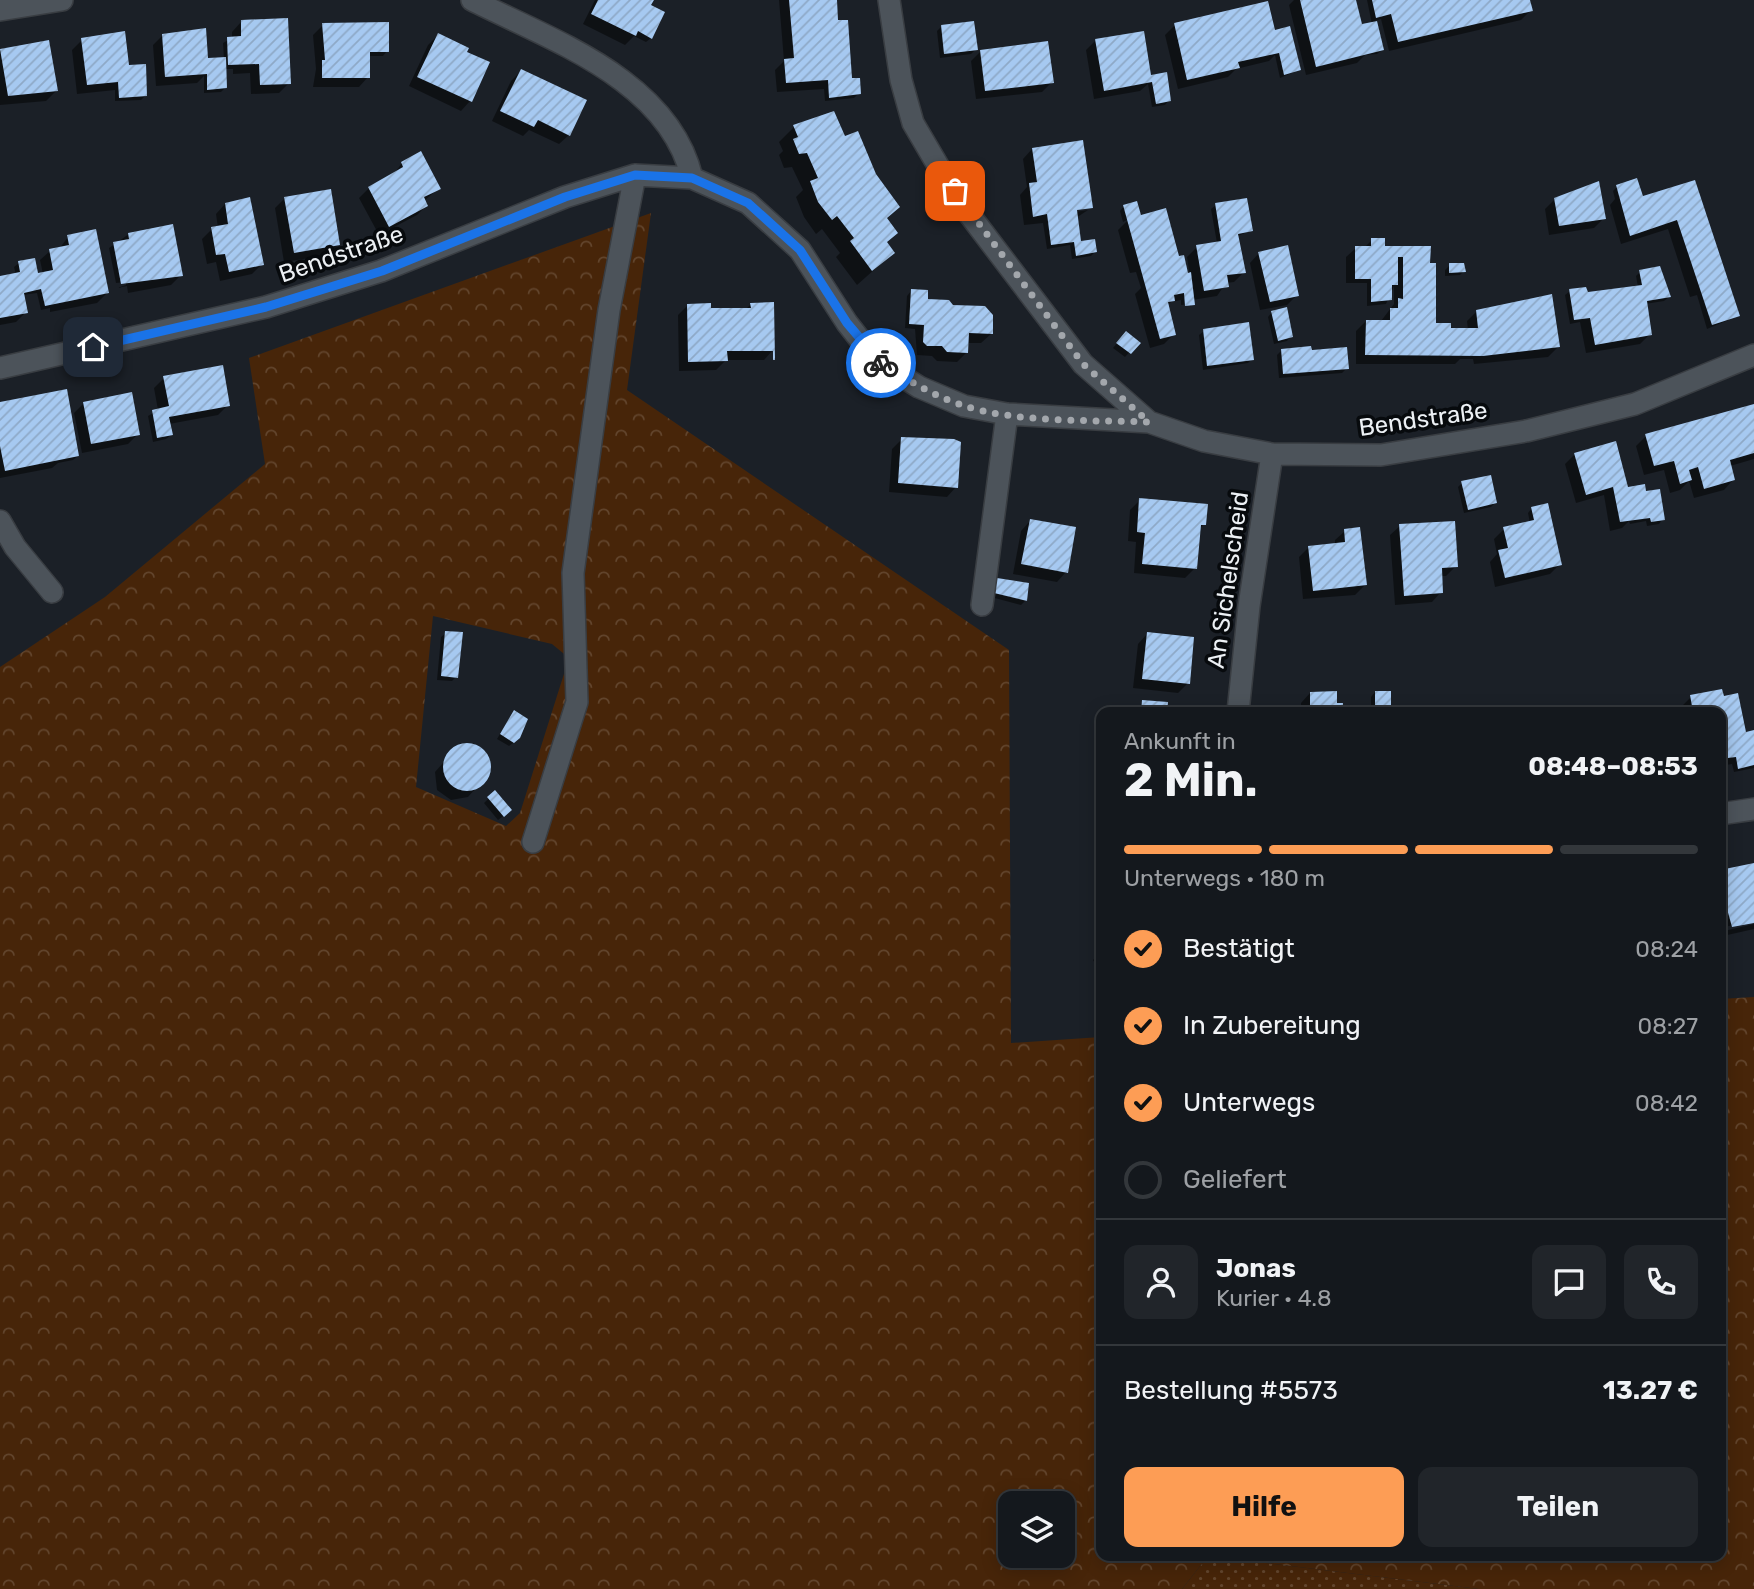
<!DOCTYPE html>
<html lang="de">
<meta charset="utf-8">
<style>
body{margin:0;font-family:Rubik,sans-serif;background:#21252a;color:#f1f3f6;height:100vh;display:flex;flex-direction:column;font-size:26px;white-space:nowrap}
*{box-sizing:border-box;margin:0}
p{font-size:23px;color:#9da0a4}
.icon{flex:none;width:38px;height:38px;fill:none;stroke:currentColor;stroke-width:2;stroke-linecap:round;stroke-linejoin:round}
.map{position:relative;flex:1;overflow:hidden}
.details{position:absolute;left:1096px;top:707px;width:630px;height:854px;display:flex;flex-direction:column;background:#14181d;border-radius:14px;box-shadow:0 4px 18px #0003,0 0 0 2px #33373b}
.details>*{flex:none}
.fabs{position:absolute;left:998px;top:1491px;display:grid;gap:14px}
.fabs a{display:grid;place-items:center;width:77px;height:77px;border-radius:14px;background:#14181d;box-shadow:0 4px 18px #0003,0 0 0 2px #33373b;font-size:35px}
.pin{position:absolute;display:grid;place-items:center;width:60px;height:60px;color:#fff;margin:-30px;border-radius:14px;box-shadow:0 4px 10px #0006}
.courier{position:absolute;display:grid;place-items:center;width:70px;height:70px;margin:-35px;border:5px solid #1a73e8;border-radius:50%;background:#fff;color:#222;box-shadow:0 2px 9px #0007}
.overview em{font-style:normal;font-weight:700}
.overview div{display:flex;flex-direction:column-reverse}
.overview{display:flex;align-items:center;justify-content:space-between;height:119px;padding:0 28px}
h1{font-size:46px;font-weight:700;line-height:52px}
.bar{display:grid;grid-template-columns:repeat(4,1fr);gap:10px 7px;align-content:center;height:84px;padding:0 28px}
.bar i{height:9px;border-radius:5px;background:#33373b}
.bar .on{background:#fd9d55}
.bar p{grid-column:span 4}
.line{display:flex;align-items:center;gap:18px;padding:0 28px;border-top:2px solid #33373b}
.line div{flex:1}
.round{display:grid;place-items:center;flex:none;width:74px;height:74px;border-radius:14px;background:#21252a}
ol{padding:0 28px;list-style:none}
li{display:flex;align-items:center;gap:21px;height:77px}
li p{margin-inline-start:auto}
li .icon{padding:7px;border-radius:50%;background:#fd9d55;color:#111;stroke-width:4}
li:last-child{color:#9da0a4}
li i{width:38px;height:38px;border:4px solid #33373b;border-radius:50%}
.action{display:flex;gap:14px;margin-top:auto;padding:14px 28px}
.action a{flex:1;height:80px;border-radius:14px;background:#fd9d55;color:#111;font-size:28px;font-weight:700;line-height:80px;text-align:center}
.action a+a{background:#21252a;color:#f1f3f6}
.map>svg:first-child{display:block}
</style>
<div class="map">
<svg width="1754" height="1589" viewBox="0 0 1754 1589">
<defs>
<pattern id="grass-dots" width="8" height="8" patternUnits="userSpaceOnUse" patternTransform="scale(1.75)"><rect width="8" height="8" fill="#472509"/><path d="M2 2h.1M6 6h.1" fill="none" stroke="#62452d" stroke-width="1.8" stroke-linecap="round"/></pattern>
<pattern id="forest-crowns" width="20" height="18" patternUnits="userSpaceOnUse" patternTransform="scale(1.75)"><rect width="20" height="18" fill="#472509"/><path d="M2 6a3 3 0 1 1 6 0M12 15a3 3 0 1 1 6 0" fill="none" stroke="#62452d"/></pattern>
<pattern id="building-hatch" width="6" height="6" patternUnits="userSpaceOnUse" patternTransform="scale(1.75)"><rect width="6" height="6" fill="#a6c9f1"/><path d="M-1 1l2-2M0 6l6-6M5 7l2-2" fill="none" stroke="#8ea9c7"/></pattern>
</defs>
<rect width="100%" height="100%" fill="#1b2027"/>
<path fill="url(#grass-dots)" d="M1208,1556l271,33h-297z"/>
<path fill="url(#forest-crowns)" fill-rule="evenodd" d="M651,213l-24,177 382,260 2,393 90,-6v519h619v-557l34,-2v592h-275l-271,-33 -26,33h-1182v-922l105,-70 160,-133 -16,-106zM433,616l119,28 17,14 -49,155 -14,13 -90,-39zM1010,1503h52v53h-52z"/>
<path fill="#0007" d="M595,0h57l-3,6 2,32 -5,4 -12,-6 -9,9 -42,-21z
M779,0h56l2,22 13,58 9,13 -5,5 -29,3 -1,-12 -47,3 -2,-22 9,-9z
M1294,0h60l7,26 11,-2 -5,-24h162l2,10 -10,10 -132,31 -8,-32 -6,2 7,29 -5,4 -12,1 -8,8 -51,12 -17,-70z
M241,22l48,61 -10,10 -28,1 -1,-21 -17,1v-5h-9l1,19 -4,4 -17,1v-17l-7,7 -41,3 -3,-41 10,-10 43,27 18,-3 -1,-16 9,-5v-6z
M323,25l64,26 -4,5h-15v21l-9,10h-46l3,-18 -3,-34z
M1175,25l99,7 25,38 -19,8 -5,-23 -6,6 -33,8 -8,8 -50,12 -13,-54z
M941,27l35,22 -5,5 -31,4 -3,-27z
M438,35l27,18 5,48 -9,10 -52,-25 19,-41z
M82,40l45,29 19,26 -5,5 -26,1v-11l-38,4 -5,-44z
M1095,41l54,36 20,23 -4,5 -13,2 -4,-23 -8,7 -46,8 -8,-49z
M48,42l8,49 -10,10 -46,4v-54z
M981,51l71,31 -10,10 -66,7 -5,-38z
M521,71l48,64 -10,9 -30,-14 -6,6 -31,-15 19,-40z
M794,127l50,12 42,80v24l7,10 -36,32 -21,-28 4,-4 -18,-24 -6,5 -12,-17 -8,-20 7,-7 -11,-23 -8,1 -5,-13 4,-4 -4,-9z
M1032,149l59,58 -16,2v3l13,-2 -12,8 4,25 15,9 -4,4 -19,3 -2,-14 -23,4 -4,-26 -19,2 -4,-30 7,-8 -4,-28z
M402,163l37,25 -15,13 2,5 -9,9 -38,20 -20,-37 10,-10 24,-13z
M1694,182l44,134 -31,13 -10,-34 -7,2 -22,-68 -47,15 -11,-39 5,-6 -2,-8 4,-4 25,12z
M285,198l53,47 -9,10 -45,7 -9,-54z
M1555,199l49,19 -10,10 -45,7 -4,-26z
M225,204l37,60 -10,10 -32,7 -4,-19 -9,2 -5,-25 10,-10 6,-1 -2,-14z
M1216,205l35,25 -15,7 8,35 -10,10 -8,1 -9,13 -25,4 -2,7v-3l-9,1v-5l-10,2 -4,4 7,28 -10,10 -14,4 -15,-54 6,-6 -5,-16 -6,1 -12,-43 11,-11 -6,3 -3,-11 4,-5 16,11 37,38 10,22 3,-1 -3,-19 10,-10 20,-4 -6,-34z
M129,234l52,41 -10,10 -43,8 -1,-7 -10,2 9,-3v-3l-10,1 -7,-35z
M68,237l39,56 -10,10 -47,9v-4l-9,2 -4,-17 -14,2 3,17 -10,10 -16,3v-47l16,-3 -2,-8 5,-4 18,12 6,-1 -3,-14 10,-9 9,-2z
M1372,240l12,8h45l5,77 34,5 -1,-9 10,-10 81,36 -10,10 -74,7 -1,-5h-13l-5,5h-99v-33l10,-10h15l13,-17v-18l-8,18 -19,2v-23h-21v-26l10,-9h8z
M1259,253l38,42 -10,10 -27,5 -10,-47z
M1450,265l14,6 -4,4 -15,1v-6z
M1640,272l29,25 -5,4 -19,3 5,30 -10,10 -54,9 -6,-31 -10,2 -5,-29 5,-4 15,3 53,-7 -2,-11z
M911,291l14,9 27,6 39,28 -10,9h-14v9l-10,10 -20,-1 -5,-5 -15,-1 -2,-26 -10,-1 2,-32z
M751,304l22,46 -9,10h-38l-10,10 -37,1 -1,-56 9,-9 22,4 37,-1z
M1272,312l19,24 -4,5 -13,3 -6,-27z
M1204,331l48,28 -4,4 -45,7 -4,-35z
M1122,337l16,6 -13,14 -12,-9z
M1346,348l1,20 -5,5 -63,5 -2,-23 4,-4z
M164,378l64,27 -10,10 -49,9 2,11 -5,4 -13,3 -5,-26 10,-6 -4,-22z
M0,403l78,53 -5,4 -15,3 -6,5 -52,10z
M84,403l54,31 -10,10 -46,9 -8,-40z
M1754,406v53l-24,7 3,14 -9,10 -30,8 -5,-17 -9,9 -10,3 -6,-23 -20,5 -8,-29 10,-10z
M902,439l54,48 -9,10 -58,-5 3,-43z
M1575,454l50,38 20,1 18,26 -4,5 -12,2 -1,-5 -16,3 -1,-3 -7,7 -12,3 -6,-36 -28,8 -11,-39z
M1462,483l33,20 -4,4 -27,6 -6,-26z
M1140,500l64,24 -6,6 -3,38 -10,10 -51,-5 2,-31 -8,-1 2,-31z
M1532,508l28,56 -10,10 -55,13 -5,-25 7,-8 -3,-15 10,-10 26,-6 -2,-10z
M1030,521l36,51 -9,10 -44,-8 8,-43z
M1400,526l56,40 -10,10h-6l1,16 -9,10 -37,3 -5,-70z
M1345,531l20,54 -10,10 -52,4 -4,-42 10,-10 26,-2v-5z
M998,580l28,20 -5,5 -30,-8z
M446,633l10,44 -4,4 -15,-1 4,-43z
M1147,634l41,49 -10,10 -45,-5 5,-44z
M1721,691l24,45 9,-5v37l-20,4 -2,-8 -12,2v-54h-38l-1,-5 10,-10z
M1375,692l14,1 1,19h-19v-15z
M1310,693l31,12v7h-40v-9z
M1142,702l24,2 -1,8h-28z
M510,717l3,26 -4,3 -12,-7z
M473,746l13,10 3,17 -21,24 -17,3 -14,-10 -2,-18 21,-24z
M495,792l11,22 -8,6 -14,-17z
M1754,865v56l-30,6v4l30,-7v5l-31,7 -3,-64z
M1101,952v74h-4v-59l-4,-7z"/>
<path fill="url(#building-hatch)" d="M598,0h56l-3,5 14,7 -13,27 -14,-8 -2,5 -45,-22z
M789,0h48l1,20h10l4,58h8l1,16 -32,4 -1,-18 -42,3 -2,-24 10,-1z
M1300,0h56l6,24 15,-3 7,29 -68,17z
M1372,0h158l3,11 -135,31 -7,-28 -15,4z
M1268,1l7,29 15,-4 11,44 -17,5 -5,-22 -41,9 2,6 -53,12 -13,-57z
M288,18l3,66 -31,1 -1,-21 -31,1 -1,-28 14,-1v-16z
M974,21l4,29 -34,4 -3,-29z
M389,22v30h-19v26h-48v-18h3l-3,-37z
M206,28l2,30 18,-1 1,31 -20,2v-16l-42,3 -3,-43z
M125,31l4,34 17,-1 1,32 -28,2 -1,-16 -31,3 -6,-47z
M1144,31l7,44 16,-3 4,29 -15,3 -4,-22 -48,9 -9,-52z
M438,33l31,15 -2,4 23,10 -18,40 -55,-25z
M49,40l9,51 -50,5 -8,-47z
M1048,41l6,42 -69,8 -5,-41z
M521,69l66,31 -17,36 -32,-16 -4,7 -34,-16z
M834,111l11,25 13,-5 18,43 24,33 -13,11 11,15 -11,9 8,11 -23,18 -22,-30 4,-3 -17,-22 -5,4 -14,-18 -8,-21 8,-3 -11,-25 -8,1 -6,-15 5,-2 -5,-12z
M1083,140l10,68 -16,2 4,31 14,-2 2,13 -21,4 -2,-14 -23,3 -4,-31 -14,3 -4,-34 8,-1 -5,-34z
M421,151l20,38 -17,8 4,9 -39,21 -21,-40 35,-20 -2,-5z
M1637,178l6,18 52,-16 45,136 -28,9 -35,-105 -47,16 -14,-51z
M1599,181l7,38 -47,7 -5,-28z
M331,189l9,56 -46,8 -10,-56z
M250,197l14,68 -35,7 -4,-18 -9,1 -5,-28 17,-3 -3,-21z
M1247,198l6,33 -15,3 8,39 -19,2 2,12 -25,4 -8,-46 25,-4 -6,-38z
M1137,201l4,14 25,-7 13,48 5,-1 4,18 3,-1 4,33 -10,1 -1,-13 -10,2 1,6 -7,1 8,33 -16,4 -37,-134z
M173,224l10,52 -62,8 -8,-42 16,-3 -1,-6z
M96,229l13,64 -64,13 -4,-17 -17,4 4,20 -28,5v-42l20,-4 -2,-11 17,-3 3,15 15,-3 -4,-21 20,-4 -2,-10z
M1371,238h14v8h46l-1,17h6v60h15v5h27l-2,-18 76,-16 8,53 -77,9 -118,-1 1,-35h24v-12h8v-10l5,1v-42h-5v28h-6v15l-21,2v-23h-16v-33h16z
M1288,245l11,51 -29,6 -12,-50z
M1449,263h15l2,9 -17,1z
M1660,266l11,31 -24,4 5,34 -57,10 -5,-27 -16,2 -5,-31 17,-2 2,5 54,-7 -3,-15z
M911,289l17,1v9l21,1 4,5 32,1 8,9v19l-24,-1 -1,20 -21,-1 -5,-6h-15l-4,-4 1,-17 -15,-1z
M774,302l1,58h-2v-9h-46l1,10 -40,1 -1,-58 24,-1v5h40l-1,-5z
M1287,307l6,30 -15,4 -7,-30z
M1249,322l5,38 -47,6 -4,-37z
M1126,331l15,12 -10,11 -15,-11z
M1311,346l1,4 35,-3 2,22 -66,5 -2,-25z
M223,365l7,41 -61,11 4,18 -16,3 -5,-28 17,-4 -6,-30z
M67,389l12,67 -74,15 -5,-25v-44z
M132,392l8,43 -49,9 -8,-42z
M1754,404v49l-24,7 5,20 -31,9 -6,-22 -9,3 3,10 -12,4 -6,-23 -20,5 -9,-32z
M901,437l53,2 7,3 -3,46 -60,-5z
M1616,441l12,46 17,-3 1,7 14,-2 5,31 -14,2 -1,-4 -30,4 -7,-35 -27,8 -12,-42z
M1491,475l6,28 -29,7 -7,-29z
M1139,498l69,6 -2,21h-5l-4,44 -55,-5 3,-31 -8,-1z
M1548,503l14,62 -57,13 -7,-28 10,-2 -5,-21 31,-7 -3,-13z
M1030,519l46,8 -8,46 -47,-9z
M1455,521l3,46 -16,1 1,25 -39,3 -5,-72z
M1360,527l7,58 -54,6 -5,-45 37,-4 -1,-13z
M997,578l32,5 -2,18 -33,-8z
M445,631l18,1 -5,46 -17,-2z
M1147,632l47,5 -4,47 -48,-5z
M1722,689l2,7 14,-3 8,39 8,-2v35l-16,4 -2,-12 -16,2v-47h-27l-3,-17z
M1337,691v12h6v9h-33v-20z
M1375,691h16v21h-16z
M1142,700l26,2 -1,10h-26z
M1662,705l1,7h-24v-4z
M514,710l14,9 -8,19 -6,5 -14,-9z
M443 767a24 24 0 1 1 48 0a24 24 0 1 1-48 0Z
M495,790l17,20 -8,7 -17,-20z
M1754,863v60l-22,4 -8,-29 -4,1v-29z"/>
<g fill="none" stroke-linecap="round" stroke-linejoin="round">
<defs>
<path id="minor" d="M472,0c81,41 197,80 220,178
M889,0l12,80 12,43 27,46 29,45 114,150 66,58
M0,10l62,-10
M0,368l266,-61 115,-36 184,-74 70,-22 57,3 56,25 52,47 47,73 29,37 43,27 45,19 43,8 142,8 55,19 68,13 109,1 145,-24 109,-27 119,-49
M0,521l15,26 37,45
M982,605l25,-191
M1238,712l11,-106 23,-152
M1720,814l34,-5
M533,842l44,-140 -4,-129 36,-263 26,-135"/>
</defs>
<use href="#minor" stroke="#393d42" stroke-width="24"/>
<use href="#minor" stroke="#4c535a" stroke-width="21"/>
</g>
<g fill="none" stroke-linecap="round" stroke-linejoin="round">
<path stroke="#a3a7ac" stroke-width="7" stroke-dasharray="0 12.6" d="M881,363c26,17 51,32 81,42 51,18 132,15 187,17l-66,-58 -128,-173"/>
<path stroke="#1a73e8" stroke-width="9" d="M93,347l173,-40 116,-36 183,-74 70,-22 57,3 56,25 52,47 47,73 34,40"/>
</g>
<g text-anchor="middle" stroke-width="7" stroke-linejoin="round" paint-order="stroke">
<g font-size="24" fill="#ecf0f4" stroke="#070a0d">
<text transform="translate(341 254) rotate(-19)" y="8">Bendstraße</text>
<text transform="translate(1423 419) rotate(-8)" y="8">Bendstraße</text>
<text transform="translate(1228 580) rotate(-82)" y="8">An Sichelscheid</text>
</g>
</g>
</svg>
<div class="fabs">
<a><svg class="icon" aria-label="layers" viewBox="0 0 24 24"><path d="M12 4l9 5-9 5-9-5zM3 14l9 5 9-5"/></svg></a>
</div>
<div class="pin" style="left:955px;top:191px;background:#ea580c"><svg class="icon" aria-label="bag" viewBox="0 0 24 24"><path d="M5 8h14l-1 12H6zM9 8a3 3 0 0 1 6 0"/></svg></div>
<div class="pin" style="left:93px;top:347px;background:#1f2937"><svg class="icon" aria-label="home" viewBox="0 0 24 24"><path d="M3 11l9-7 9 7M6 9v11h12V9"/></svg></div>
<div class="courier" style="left:881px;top:363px"><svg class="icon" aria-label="bike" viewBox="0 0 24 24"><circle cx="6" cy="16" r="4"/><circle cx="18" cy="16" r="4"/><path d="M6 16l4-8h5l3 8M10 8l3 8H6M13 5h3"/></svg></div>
<section class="details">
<div class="overview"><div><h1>2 Min.</h1><p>Ankunft in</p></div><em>08:48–08:53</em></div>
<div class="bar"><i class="on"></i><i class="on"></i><i class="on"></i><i></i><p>Unterwegs · 180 m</p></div>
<ol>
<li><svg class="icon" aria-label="check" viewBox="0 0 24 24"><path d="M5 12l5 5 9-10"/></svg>Bestätigt<p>08:24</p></li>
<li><svg class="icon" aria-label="check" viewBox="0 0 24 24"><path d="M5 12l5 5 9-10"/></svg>In Zubereitung<p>08:27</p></li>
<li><svg class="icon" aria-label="check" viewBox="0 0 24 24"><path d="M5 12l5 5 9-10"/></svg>Unterwegs<p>08:42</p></li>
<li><i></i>Geliefert</li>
</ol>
<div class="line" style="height:126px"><a class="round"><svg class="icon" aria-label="person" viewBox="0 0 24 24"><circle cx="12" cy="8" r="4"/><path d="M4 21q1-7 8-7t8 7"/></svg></a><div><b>Jonas</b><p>Kurier · 4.8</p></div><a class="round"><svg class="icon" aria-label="chat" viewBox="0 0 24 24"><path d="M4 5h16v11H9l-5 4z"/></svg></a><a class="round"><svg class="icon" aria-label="phone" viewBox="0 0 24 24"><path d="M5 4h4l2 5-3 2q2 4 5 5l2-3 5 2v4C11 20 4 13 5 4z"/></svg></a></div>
<div class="line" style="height:91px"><div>Bestellung #5573</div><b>13.27 €</b></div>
<div class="action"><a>Hilfe</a><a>Teilen</a></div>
</section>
</div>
